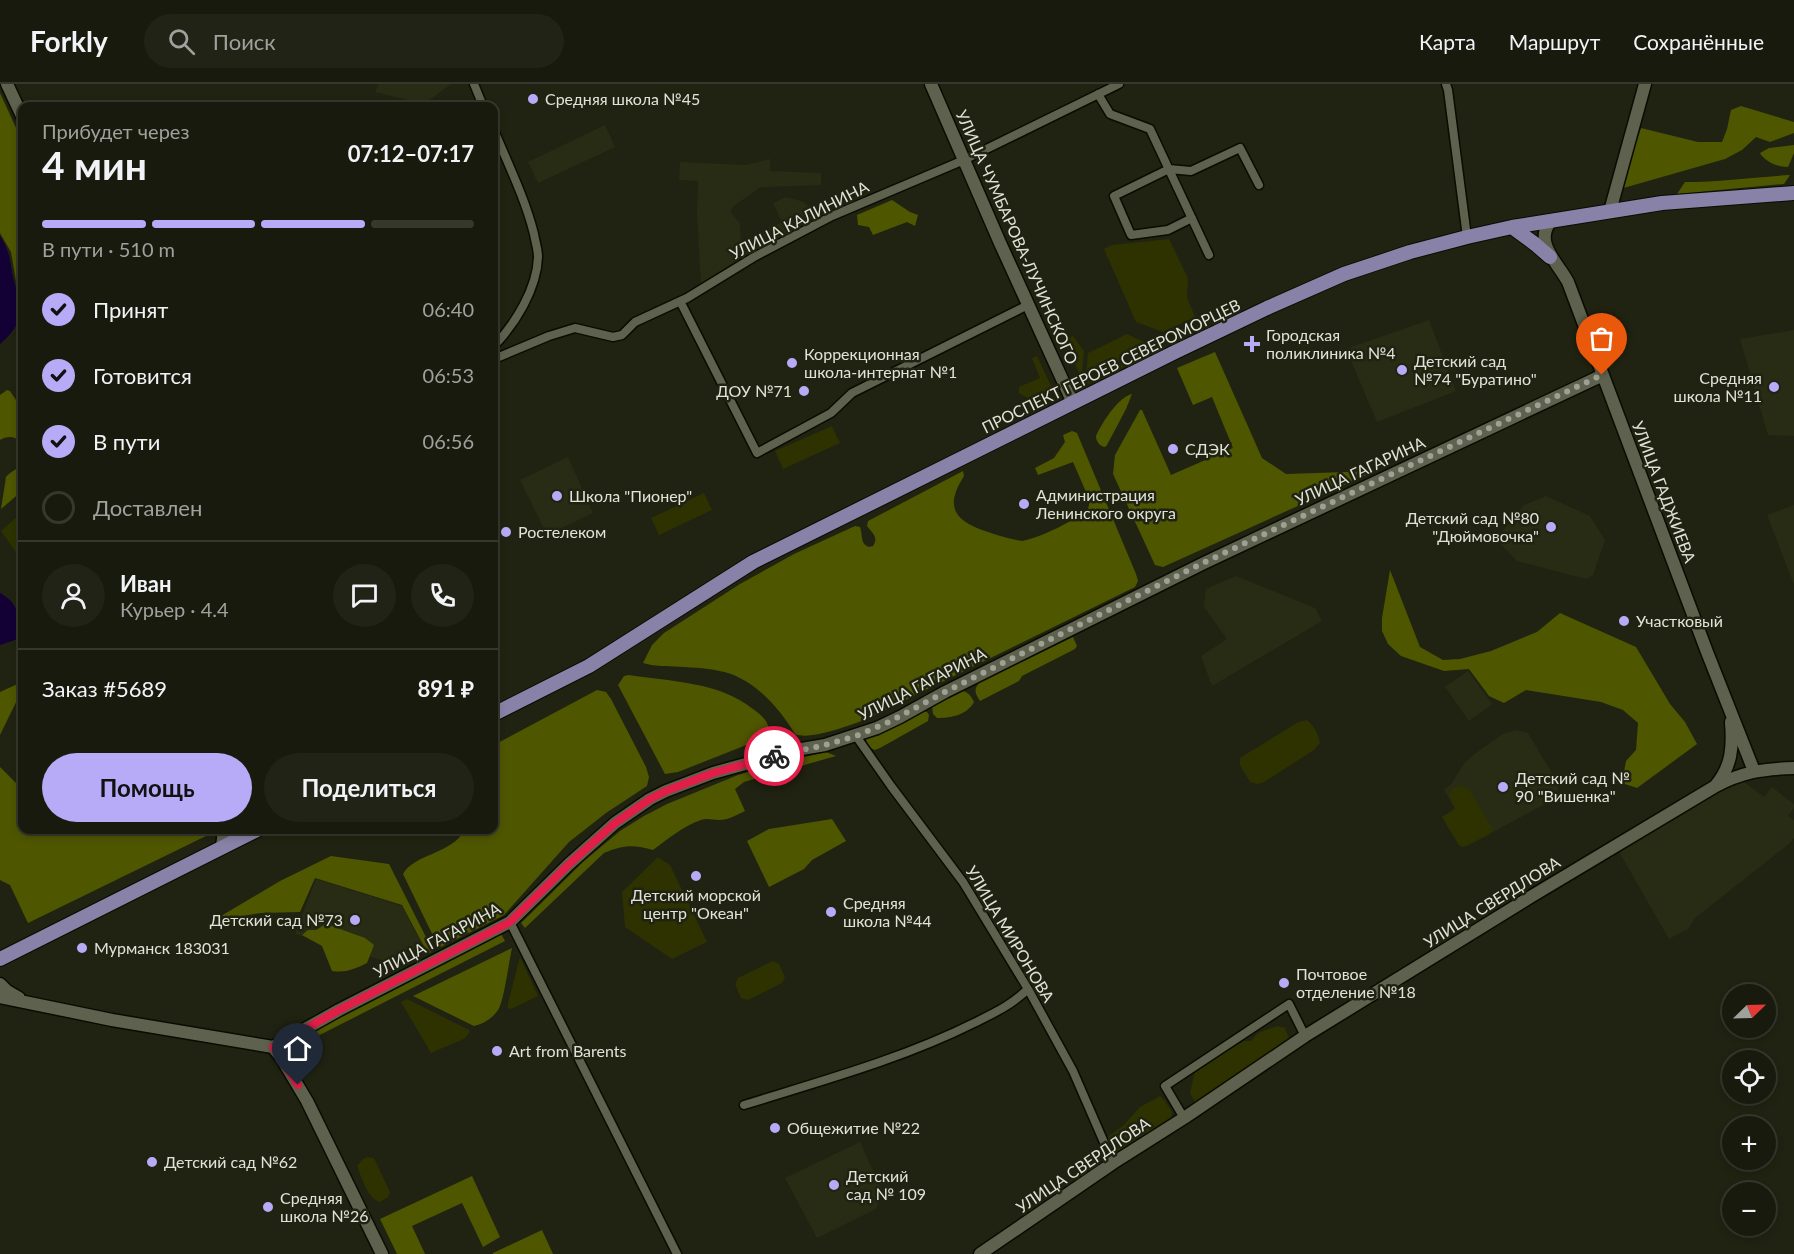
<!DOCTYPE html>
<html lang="ru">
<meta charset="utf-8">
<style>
body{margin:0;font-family:Lato,sans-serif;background:#212316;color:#f1f3f6;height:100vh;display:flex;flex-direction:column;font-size:22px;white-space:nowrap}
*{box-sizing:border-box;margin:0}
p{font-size:20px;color:#9fa19d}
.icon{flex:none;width:33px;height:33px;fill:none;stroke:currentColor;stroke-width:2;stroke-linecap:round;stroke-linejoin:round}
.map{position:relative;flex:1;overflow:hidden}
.side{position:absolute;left:18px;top:18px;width:480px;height:732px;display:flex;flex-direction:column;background:#181a0d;border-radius:12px;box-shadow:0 3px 9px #0003,0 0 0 2px #36382e}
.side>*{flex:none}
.needle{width:39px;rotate:67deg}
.buttons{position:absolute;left:1722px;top:900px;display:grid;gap:12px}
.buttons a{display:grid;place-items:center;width:54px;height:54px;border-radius:50%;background:#181a0d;box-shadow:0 3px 9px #0003,0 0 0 2px #36382e;font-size:30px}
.pin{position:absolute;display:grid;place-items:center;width:51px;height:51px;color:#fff;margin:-62px -26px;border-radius:50% 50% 50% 0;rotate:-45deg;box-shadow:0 0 6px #0007}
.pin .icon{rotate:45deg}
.courier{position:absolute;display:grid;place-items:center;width:60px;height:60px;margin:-30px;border:4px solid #e11d48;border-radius:50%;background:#fff;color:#222;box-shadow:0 2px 8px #0007}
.head em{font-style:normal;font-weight:700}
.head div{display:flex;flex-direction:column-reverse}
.head{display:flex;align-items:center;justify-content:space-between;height:102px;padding:0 24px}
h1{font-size:39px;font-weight:700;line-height:45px}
.bar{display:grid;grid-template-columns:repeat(4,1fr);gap:9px 6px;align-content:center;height:72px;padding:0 24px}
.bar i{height:8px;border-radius:4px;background:#36382e}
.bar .current{background:#b7abf8}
.bar p{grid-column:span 4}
.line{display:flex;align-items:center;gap:15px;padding:0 24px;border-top:2px solid #36382e}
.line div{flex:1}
.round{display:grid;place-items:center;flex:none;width:63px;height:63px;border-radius:32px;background:#212316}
ol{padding:0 24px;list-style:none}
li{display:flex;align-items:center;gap:18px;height:66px}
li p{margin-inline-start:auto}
li .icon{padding:6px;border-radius:50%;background:#b7abf8;color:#111;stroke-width:4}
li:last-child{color:#9fa19d}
li i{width:33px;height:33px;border:3px solid #36382e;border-radius:50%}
.action{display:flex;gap:12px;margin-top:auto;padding:12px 24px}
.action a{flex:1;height:69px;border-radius:36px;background:#b7abf8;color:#111;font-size:24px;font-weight:700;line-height:69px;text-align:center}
.action a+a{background:#212316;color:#f1f3f6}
header{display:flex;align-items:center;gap:36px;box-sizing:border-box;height:84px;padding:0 30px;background:#181a0d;border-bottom:2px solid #36382e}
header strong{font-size:28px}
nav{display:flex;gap:33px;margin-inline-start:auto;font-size:21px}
.search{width:420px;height:54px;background:#212316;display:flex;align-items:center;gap:15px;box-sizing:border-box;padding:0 21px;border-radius:33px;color:#9fa19d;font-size:22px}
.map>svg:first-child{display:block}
</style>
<header>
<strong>Forkly</strong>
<div class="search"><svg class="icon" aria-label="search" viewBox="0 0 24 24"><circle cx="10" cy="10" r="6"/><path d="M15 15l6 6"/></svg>Поиск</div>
<nav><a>Карта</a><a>Маршрут</a><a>Сохранённые</a></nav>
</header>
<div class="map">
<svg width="1794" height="1170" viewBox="0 0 1794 1170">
<rect width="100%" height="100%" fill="#202311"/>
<path fill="#292c14" d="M379,0h72l-27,20 -49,-12z
M605,41l10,22 -77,36 -10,-21z
M770,75v12l51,2v12l-60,2 -26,18 -5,6 10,13 1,20 41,-22 -9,-19 13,-6 15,4 24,15 -87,43 -20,18 -17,7 -4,-71 1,-32 -19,-1 1,-18 65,3z
M1429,236l27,71 -79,31 -31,-73z
M1794,246v106l-26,-1 -28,-96z
M568,373l25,56 -46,22 -27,-55z
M1546,412l44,20 15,24 -12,35 -7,4 -69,-18 -21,-22 28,-34z
M1794,421v80l-27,-70z
M1236,492l79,32 7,13 -110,65 -11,-30 26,-17 -23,-32 2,-18z
M1468,587l24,33 -23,17 -24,-34z
M1516,646l12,3 31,52 -3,13 -87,47 -6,2 -4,-2 -17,-28 13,-8 -11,-19 8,-7 13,-21 12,-10 26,-18z
M1741,696l23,17 8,-10 22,17v4l-6,8 6,4v18l-5,6 -94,74 -7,11 -19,10 -51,-89 91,-54z
M316,795l86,27 22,42 -29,16 -100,-30z
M860,1058l23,50 -7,17 -59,29 -32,-60z"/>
<path fill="#2d3200" d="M1169,155l19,39 -1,19 8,20 -32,15 -27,-10 -32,-73 8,-4z
M1127,250l23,11 -64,31 2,-23z
M1073,252l11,15 -2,24 -3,-2 -15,-32z
M1158,261l6,3 -76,36 -2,-4z
M1037,272l14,30c0,10 -6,13 -15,17l-17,-10v-6l21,-9 -8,-20z
M832,342l8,17 -57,26 -8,-18z
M704,409l8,17 -53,25 -8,-17z
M22,428v49l-21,-30z
M1307,636c8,7 11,13 13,23l-6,7 -50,32 -6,2 -8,-2 -10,-17v-7l58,-36z
M1460,702l9,3 23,39 -2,6 -27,13 -4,-2 -17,-28 13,-8 -6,-15 5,-6z
M658,773l12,8 37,77 -35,17 -47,-32 -3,-35z
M520,873l18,39 -27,13 -3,-1v-5z
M773,877l6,3 6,13 -3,6 -34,17 -7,-2 -6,-14 3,-6z
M407,915l62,31 1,2 -6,7 -33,14 -30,-51z
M1277,942l8,2 4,10 -12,12 -78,53 -4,-1 -5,-9 5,-22 49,-30h7l7,-8z
M1160,1012l5,5 7,11 -2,9 -46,32 -10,1 -7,-10v-7l16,-11 17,-19z
M368,1073l6,1 16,34 -2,5 -8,5c-13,-4 -18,-24 -23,-36l6,-7z"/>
<path fill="#4f5600" d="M0,9l22,48v161l-6,-21 -5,-29 -11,-19z
M1741,22l53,16v11l-24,9 -14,-5 -14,13 -17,9 -105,30 21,-61 57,14h24l5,-13 4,-19z
M1794,61v8l-6,14c-10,0 -23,-5 -28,-14l9,-5z
M1790,91l-6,9 -107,10 8,-12c35,0 69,-5 105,-7z
M892,116l18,12 8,3 -3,11 -8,-4 -34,13 -4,-8 -11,-2 -1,-10z
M1215,268l47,106 24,16 89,-3 -212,96 -8,-2 -42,-91 2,-19 25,-45h2l29,65 62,-27 -21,-51 -19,8 -16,-37z
M7,306l3,1 12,18v35c-5,-8 -14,-9 -22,-4v-45z
M1132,310l-6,15 -19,36 -2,2c-5,-1 -9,-5 -9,-11 6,-13 22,-39 36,-42z
M1072,347l5,2 59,141 2,7 -3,6 -264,130c-17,7 -61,24 -76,17 -15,-25 -37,-50 -64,-60 -15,-5 -31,-6 -46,-7 -14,-1 -29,0 -42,-4l9,-18 12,-12 76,-49 54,-30 61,-28 5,1c3,8 0,17 9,20l4,-1c6,-9 -1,-13 -6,-20l1,-5 95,-50 1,5c-19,30 -11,44 21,55 12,4 24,8 37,10 17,-3 53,-20 66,-32l2,-8 -17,-39 -35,13 -3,-7 19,-10 11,-16 -2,-7z
M22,381v26l-21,18 5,-32c4,-5 11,-8 16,-12z
M1390,486l30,77 23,13 17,-1 31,-8 46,-19 23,-19 76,34 34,57 15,18 12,22 -60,44 -15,-5 4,-22 10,-11 2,-27 -15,-13 -22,-8 -75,-12 -22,13 -15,-7 -20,-27 -25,2 -43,-15 -13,-12 -6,-13v-13z
M1073,553l4,9 -2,3 -53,27 -3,5 -39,20c-5,-8 -7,-11 0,-19z
M629,591c43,7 88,6 124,34 8,6 15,11 16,22l-7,7 -8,4 -76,30 -13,2 -47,-89 6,-9z
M22,598v8l-22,45v-43z
M597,606l9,2 5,7 35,68 3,10 -2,9 -41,27 -37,29 -65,73 -65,33 -36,-74c12,-21 50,-20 61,-44h30v-85z
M963,607c6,2 8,5 11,11 -7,13 -23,16 -37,16l-4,-4 -1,-8z
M923,627l4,1 2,3 -1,6 -48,27 -5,2 -7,-3 -2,-8z
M826,668l10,4 -92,26 -9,7 10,22c-8,4 -17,9 -26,9 -7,0 -11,-2 -18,0 -18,6 -33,19 -48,30 -19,-6 -31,-5 -49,3l-79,75 -4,-5 63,-62 36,-30 24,-15 23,-12 71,-29 45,-13z
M0,683l17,17 5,-1v47h186l-2,6 -178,87 -18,-38 -10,-5z
M832,735l14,22 -34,19 -8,9 -35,18 -22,-46 22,-12z
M331,772l58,8 44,87 -5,3 -26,-49 -87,-27 -15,34 -39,1 -25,4 -15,-1 59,-35z
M326,840l39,14 9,7 -7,18c-12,6 -21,10 -35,8l-10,-25 -20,-11 6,-5h8z
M501,850l4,7 -209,106 1,-10z
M512,864c-3,13 -8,53 -14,62 -6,9 -15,14 -24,16l-61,-30z
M472,1092l28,61 -17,10 -21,-44 -50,23 13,28h-28l-17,-35z
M542,1146l11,24h-60v-1z"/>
<path fill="#130035" d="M0,152c12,19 9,25 14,45 2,8 6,15 7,23 3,15 -10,31 -21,40z
M0,509c20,11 20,24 18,46l-18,6z"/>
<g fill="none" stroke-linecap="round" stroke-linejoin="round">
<defs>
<path id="street" d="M474,0l9,22
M1446,0l2,6 19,147
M1098,10l12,20 40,15 59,126
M494,46c14,34 31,68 40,104 1,7 4,15 4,23 -1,32 -23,67 -44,89
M1192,134l-24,12 -37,5 -17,-39 55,-27 22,2 49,-23 19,37
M680,217l77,152 74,-40 21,-20 176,-88
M494,275l55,-23 26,-8 38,9 9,-2 13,-13 52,-24 67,-41 78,-41 132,-56 155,-76
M856,652l35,50 72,96 65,107 45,82 40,92
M510,838l167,332
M744,1021c77,-24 158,-46 230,-82 22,-11 36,-17 54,-34
M1184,1034l-19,-32 124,-82 16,32"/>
<path id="secondary" d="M7,0l15,32
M931,0l69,159 73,160
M1610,127l35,-127
M1551,137c-18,21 7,42 17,61l139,370 47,119
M1716,701c16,-19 17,-39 15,-63
M222,763l2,-17
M0,900l7,7 12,7
M0,913l112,23 161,27 66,-37 171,-88 59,-58 46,-41 35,-24 16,-8 47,-18 83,-23 29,-5 52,-17 23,-11 45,-25 259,-129 399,-188
M273,963l9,12 25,42 75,153
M980,1170l133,-91 71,-45 121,-82 227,-140 182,-109c28,-15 48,-18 80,-19"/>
<path id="primary" d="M1512,143l23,17 15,13
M494,630l95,-48 164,-104 422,-210 92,-44 77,-34 66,-22 57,-15 45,-10 150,-24 132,-10
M0,875l257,-129"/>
</defs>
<use href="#street" stroke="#0a0c01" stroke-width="11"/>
<use href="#secondary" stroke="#0a0c01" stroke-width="15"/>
<use href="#primary" stroke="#0a0c01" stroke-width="16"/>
<use href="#street" stroke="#5e614d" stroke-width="8"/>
<use href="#secondary" stroke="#5e614d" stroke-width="12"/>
<use href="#primary" stroke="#8882a8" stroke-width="14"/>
</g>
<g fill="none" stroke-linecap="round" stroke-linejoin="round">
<path stroke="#9da092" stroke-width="6" stroke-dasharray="0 10.8" d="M774,672l51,-11 31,-9 33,-14 56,-30 258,-129 399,-188"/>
<path stroke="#e11d48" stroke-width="8" d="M298,1001l-25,-38 66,-37 171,-88 59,-58 46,-41 35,-24 16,-8 47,-18 61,-17"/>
</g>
<g fill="#b7abf8" stroke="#202311" stroke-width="2">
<circle cx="533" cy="15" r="6"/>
<path d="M1249 251h6v6h6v6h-6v6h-6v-6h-6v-6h6z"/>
<circle cx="792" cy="279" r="6"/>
<circle cx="1402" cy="286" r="6"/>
<circle cx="1774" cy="303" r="6"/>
<circle cx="804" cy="307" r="6"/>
<circle cx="1173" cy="365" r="6"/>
<circle cx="557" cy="412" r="6"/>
<circle cx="1024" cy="420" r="6"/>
<circle cx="1551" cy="443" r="6"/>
<circle cx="506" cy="448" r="6"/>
<circle cx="1624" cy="537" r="6"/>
<circle cx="1503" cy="703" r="6"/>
<circle cx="696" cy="792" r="6"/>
<circle cx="831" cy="828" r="6"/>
<circle cx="355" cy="836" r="6"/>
<circle cx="82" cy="864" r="6"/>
<circle cx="1284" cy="899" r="6"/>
<circle cx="497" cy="967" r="6"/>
<circle cx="775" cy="1044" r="6"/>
<circle cx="152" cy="1078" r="6"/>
<circle cx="834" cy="1101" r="6"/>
<circle cx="268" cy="1123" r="6"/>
</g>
<g text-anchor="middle" stroke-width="5" stroke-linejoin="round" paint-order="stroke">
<g font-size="16" fill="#e1e3d8" stroke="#202311" text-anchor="start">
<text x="545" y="21">Средняя школа №45</text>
<text x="1266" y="257">Городская<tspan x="1266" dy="18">поликлиника №4</tspan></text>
<text x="804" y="276">Коррекционная<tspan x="804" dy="18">школа-интернат №1</tspan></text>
<text x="1414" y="283">Детский сад<tspan x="1414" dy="18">№74 "Буратино"</tspan></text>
<text x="1762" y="300" text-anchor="end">Средняя<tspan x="1762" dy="18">школа №11</tspan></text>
<text x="792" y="313" text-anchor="end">ДОУ №71</text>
<text x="1185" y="371">СДЭК</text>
<text x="1036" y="417">Администрация<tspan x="1036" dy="18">Ленинского округа</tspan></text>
<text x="569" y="418">Школа "Пионер"</text>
<text x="1539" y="440" text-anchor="end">Детский сад №80<tspan x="1539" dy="18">"Дюймовочка"</tspan></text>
<text x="518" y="454">Ростелеком</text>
<text x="1636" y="543">Участковый</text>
<text x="1515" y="700">Детский сад №<tspan x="1515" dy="18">90 "Вишенка"</tspan></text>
<text x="696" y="817" text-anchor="middle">Детский морской<tspan x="696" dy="18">центр "Океан"</tspan></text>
<text x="843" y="825">Средняя<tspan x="843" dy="18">школа №44</tspan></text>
<text x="343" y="842" text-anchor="end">Детский сад №73</text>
<text x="94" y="870">Мурманск 183031</text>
<text x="1296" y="896">Почтовое<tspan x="1296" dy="18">отделение №18</tspan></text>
<text x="509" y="973">Art from Barents</text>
<text x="787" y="1050">Общежитие №22</text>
<text x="164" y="1084">Детский сад №62</text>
<text x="846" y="1098">Детский<tspan x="846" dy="18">сад № 109</tspan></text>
<text x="280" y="1120">Средняя<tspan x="280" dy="18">школа №26</tspan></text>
</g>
<g font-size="16" fill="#e1e3d8" stroke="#202311">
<text transform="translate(799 136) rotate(-27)" y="6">УЛИЦА КАЛИНИНА</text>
<text transform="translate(1017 153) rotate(66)" y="6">УЛИЦА ЧУМБАРОВА-ЛУЧИНСКОГО</text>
<text transform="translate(1111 282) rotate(-26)" y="6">ПРОСПЕКТ ГЕРОЕВ СЕВЕРОМОРЦЕВ</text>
<text transform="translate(1360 387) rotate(-25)" y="6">УЛИЦА ГАГАРИНА</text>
<text transform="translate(1664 408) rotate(69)" y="6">УЛИЦА ГАДЖИЕВА</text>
<text transform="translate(922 600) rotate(-27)" y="6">УЛИЦА ГАГАРИНА</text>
<text transform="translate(1492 818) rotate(-32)" y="6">УЛИЦА СВЕРДЛОВА</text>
<text transform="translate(1010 850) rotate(59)" y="6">УЛИЦА МИРОНОВА</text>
<text transform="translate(437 856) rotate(-28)" y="6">УЛИЦА ГАГАРИНА</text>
<text transform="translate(1083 1081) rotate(-34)" y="6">УЛИЦА СВЕРДЛОВА</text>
</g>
</g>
</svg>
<div class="buttons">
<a><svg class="needle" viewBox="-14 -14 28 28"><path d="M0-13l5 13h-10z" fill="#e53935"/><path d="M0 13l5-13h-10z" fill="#9fa19d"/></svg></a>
<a><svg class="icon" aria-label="locate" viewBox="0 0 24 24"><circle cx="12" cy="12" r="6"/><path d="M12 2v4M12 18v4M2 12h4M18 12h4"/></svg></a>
<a>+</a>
<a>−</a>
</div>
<div class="pin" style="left:1602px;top:291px;background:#ea580c"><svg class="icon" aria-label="bag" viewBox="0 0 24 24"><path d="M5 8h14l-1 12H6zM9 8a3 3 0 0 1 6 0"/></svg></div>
<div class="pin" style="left:298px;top:1001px;background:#1f2937"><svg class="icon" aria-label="home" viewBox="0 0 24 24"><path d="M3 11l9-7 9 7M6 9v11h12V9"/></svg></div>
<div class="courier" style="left:774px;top:672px"><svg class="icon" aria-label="bike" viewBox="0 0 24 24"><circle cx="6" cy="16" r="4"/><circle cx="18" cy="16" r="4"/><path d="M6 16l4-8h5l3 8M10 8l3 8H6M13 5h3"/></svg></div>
<section class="side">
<div class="head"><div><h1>4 мин</h1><p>Прибудет через</p></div><em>07:12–07:17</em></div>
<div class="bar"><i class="current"></i><i class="current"></i><i class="current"></i><i></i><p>В пути · 510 m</p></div>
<ol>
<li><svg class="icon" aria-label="check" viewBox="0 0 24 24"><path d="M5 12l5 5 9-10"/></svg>Принят<p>06:40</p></li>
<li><svg class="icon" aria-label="check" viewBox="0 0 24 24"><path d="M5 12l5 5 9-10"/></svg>Готовится<p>06:53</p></li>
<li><svg class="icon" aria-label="check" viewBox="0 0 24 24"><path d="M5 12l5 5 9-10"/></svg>В пути<p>06:56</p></li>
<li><i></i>Доставлен</li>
</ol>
<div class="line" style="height:108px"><a class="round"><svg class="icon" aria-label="person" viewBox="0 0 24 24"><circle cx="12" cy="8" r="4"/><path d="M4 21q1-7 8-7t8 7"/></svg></a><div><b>Иван</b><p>Курьер · 4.4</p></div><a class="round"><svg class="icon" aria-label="chat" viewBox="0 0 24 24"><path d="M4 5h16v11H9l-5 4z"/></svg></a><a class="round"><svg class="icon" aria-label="phone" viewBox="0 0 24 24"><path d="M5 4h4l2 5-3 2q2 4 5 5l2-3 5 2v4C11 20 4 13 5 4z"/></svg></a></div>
<div class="line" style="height:78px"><div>Заказ #5689</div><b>891 ₽</b></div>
<div class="action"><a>Помощь</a><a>Поделиться</a></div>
</section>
</div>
